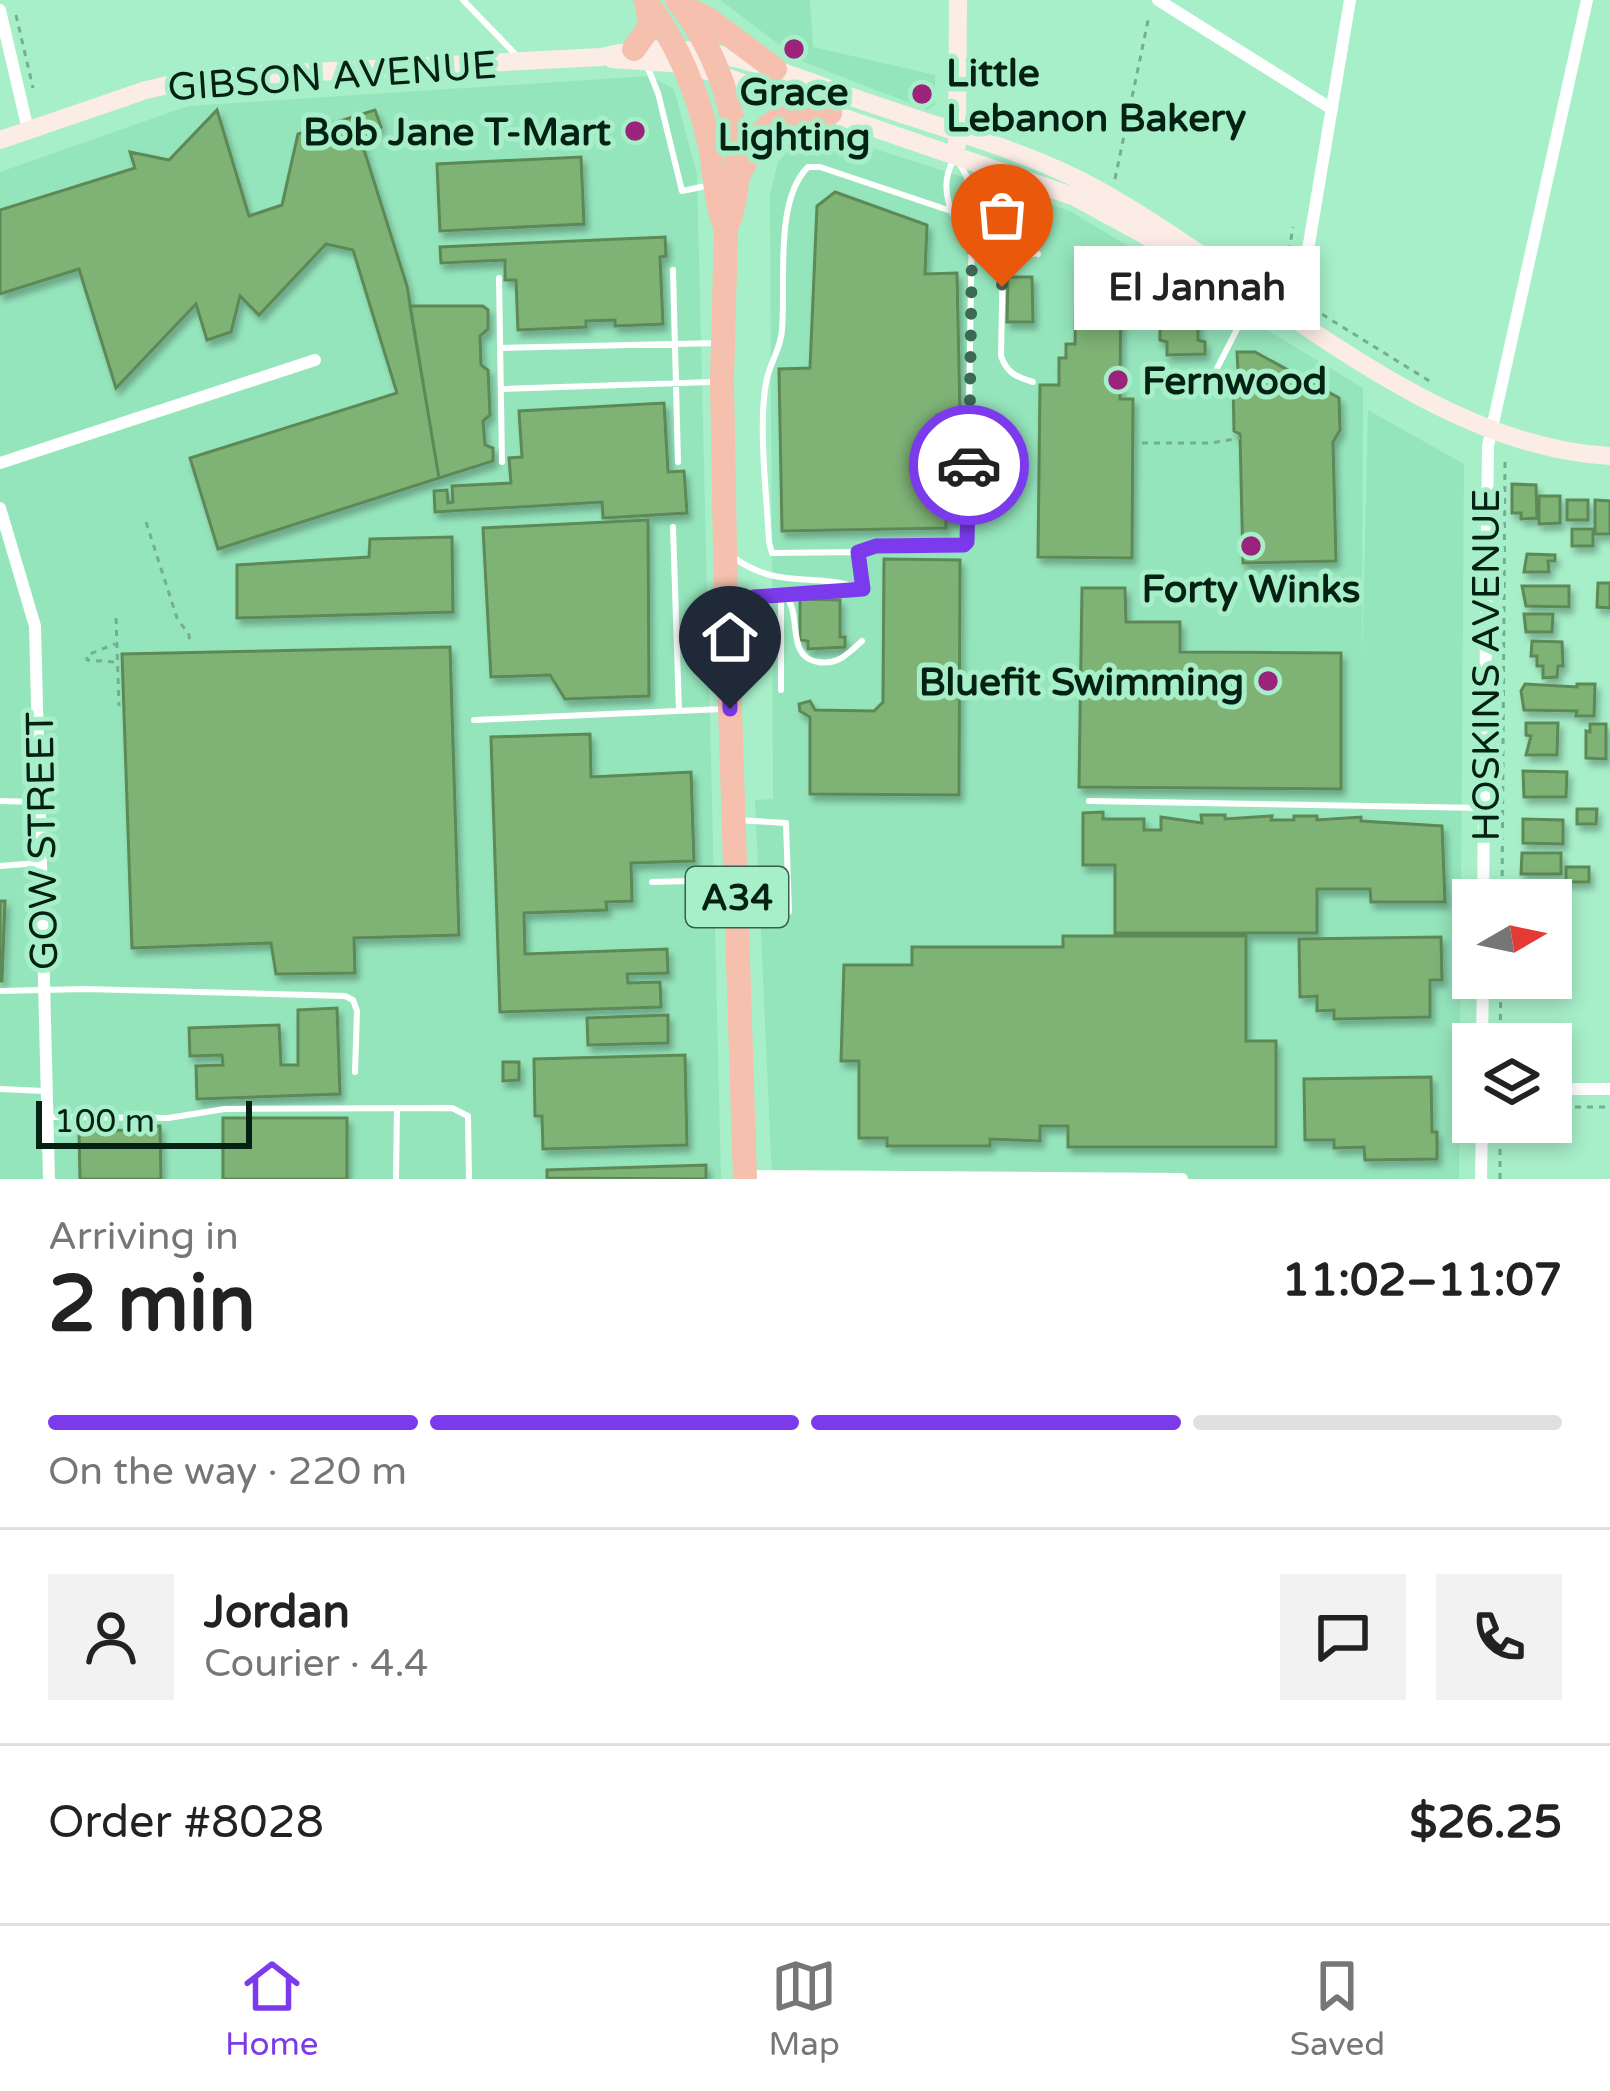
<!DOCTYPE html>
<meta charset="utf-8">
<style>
body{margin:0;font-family:"Varela Round",sans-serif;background:#f2f2f2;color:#222;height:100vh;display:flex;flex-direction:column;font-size:45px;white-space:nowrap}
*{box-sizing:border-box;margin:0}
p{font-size:39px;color:#767676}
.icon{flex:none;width:66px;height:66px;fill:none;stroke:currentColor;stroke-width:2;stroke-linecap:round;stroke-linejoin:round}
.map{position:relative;height:1179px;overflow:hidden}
.panel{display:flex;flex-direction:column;background:#fff;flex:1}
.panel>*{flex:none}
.needle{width:78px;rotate:81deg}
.tools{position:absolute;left:1452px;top:879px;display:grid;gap:24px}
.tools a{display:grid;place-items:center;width:120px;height:120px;border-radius:0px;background:#fff;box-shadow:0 6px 18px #0003;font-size:60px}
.scale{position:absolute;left:36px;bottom:30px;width:216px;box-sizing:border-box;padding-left:12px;border:6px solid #042114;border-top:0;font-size:33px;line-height:42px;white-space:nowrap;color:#042114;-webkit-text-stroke:9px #a7efc9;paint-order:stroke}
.pin{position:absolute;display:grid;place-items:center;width:102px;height:102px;color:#fff;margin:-123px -51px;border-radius:50% 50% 50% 0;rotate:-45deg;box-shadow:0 0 12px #0007}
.pin .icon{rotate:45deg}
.courier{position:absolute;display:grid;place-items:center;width:120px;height:120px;margin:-60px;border:9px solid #7c3aed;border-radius:50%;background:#fff;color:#222;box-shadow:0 3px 15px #0007}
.bubble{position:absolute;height:84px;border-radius:0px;background:#fff;box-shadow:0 6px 18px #0003;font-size:39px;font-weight:700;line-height:84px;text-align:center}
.head em{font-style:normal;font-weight:700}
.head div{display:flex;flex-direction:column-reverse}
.head{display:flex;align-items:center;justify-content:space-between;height:204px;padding:0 48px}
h1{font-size:78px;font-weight:700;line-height:90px}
.bar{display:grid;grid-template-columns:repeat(4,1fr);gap:18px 12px;align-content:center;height:144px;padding:0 48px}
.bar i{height:15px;border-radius:9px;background:#e0e0e0}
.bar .on{background:#7c3aed}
.bar p{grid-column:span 4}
.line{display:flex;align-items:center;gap:30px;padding:0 48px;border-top:3px solid #e0e0e0}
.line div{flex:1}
.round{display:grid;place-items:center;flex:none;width:126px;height:126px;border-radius:0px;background:#f2f2f2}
.dock{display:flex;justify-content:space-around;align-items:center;height:168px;border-top:3px solid #e0e0e0;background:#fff;font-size:33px;color:#767676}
.dock a{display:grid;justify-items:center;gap:6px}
.dock .on{color:#7c3aed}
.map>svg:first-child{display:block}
</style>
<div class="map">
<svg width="1610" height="1179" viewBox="0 0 1610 1179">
<defs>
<filter id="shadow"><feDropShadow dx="3.5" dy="6" stdDeviation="3" flood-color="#0004"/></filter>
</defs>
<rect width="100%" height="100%" fill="#a7efc9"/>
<path fill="#95e5bc" d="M720,0h90l3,47 122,28v29l-7,6 -127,-49z
M649,76l25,13 23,85 24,1005h-721v-1007l188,-66z
M831,135l239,76 293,177 -1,273 6,-251 96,54 -5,715h-687l-17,-379 18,-1 -3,-606 8,-31 10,-11 28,-14z"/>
<path fill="#7fb376" stroke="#5d8956" stroke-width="3" filter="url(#shadow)" d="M217,110l32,106 33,-11 16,-71 77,-24 6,17 -22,7 48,152 32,192 -221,71 -28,-91 207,-65 -44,-143 -27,-6 -67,71 -19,-19 -9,36 -24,8 -11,-36 -80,84 -37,-119 -79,25v-84l135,-42 -5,-16 39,8z
M581,157l3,67 -144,7 -3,-67z
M835,192l92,33 -2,49 32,-1 3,142h-23l1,18h18l2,87h-12v8l-164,3 -3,-162 31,-1 7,-162z
M665,237l1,19 -6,1 3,67 -48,2v-6l-29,1v6l-68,3 -2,-50h-11v-20l-64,3 -1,-16z
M1076,265h45l-1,134h13l-1,159 -94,-1 2,-172h19v-27h7v-14h9z
M1008,277h24l1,45h-26z
M410,306h73l5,4v19l-8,7 1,29 7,5 2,45 -7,6 2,24 8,3v13l-54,17z
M1160,317l38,1v22l7,2v12l-38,1v-13l-7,-2z
M1237,352h18l84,46 1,32 -7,12 3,119 -93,2 -3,-129 -6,-3 -1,-52 5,-9z
M664,403l4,69 16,-1 3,42 -84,5 -1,-16 -167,10 -1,-21 13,-1 1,13 5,-1 -1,-16 59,-3 -2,-25 13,-1 -3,-46z
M1512,484l24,1 1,33 -16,1v-6h-9z
M1539,496h21v27l-21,1z
M1567,500h21v20h-21z
M1595,500l15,1v33h-15z
M648,520l1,176 -84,3 -15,-24 -59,2 -8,-149z
M1572,529h21v17h-21z
M452,537l1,75 -216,6v-53l132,-8 1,-18z
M1527,554l28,1v6h-7l1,11h-25z
M884,559l76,1 -1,235 -149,-1v-77l-10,-6 -1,-7 11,-3 5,9 59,1 9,-9z
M1598,583h12v25l-13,-1z
M1522,586h47v21l-43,-1z
M1082,588h43l1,34h54v30l161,1v136l-262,-2z
M800,599l40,1v37h5v10l-37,2v-8l-8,-1z
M1524,614h29l-1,18h-26z
M1532,641l30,1 1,24h-5l-1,11 -14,1v-12h-6v-10h-6z
M450,647l9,288 -105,3 1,35 -79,1 -5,-31 -139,5 -10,-294z
M1525,684l52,3v-3h18l-1,32h-18l1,-5 -53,-1 -3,-19z
M1526,723h32l-1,32h-31l5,-19 -5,-1z
M1590,724h16v35l-20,-1v-27l4,1z
M590,734l1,43 100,-5 3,89 -63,2 1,38 -26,1 1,8 -83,3 1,41 142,-5 1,24 -41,1 1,9 32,-1 1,25 -161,5 -9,-275z
M1523,771l44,1 -1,25h-42z
M1577,809h20l-1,15h-19z
M1103,812v7h41v11h17v-13l41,6 -1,-8h24v4l47,-3 -1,4h23v-4h23v4l44,-3v4l81,5 3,76h-74l-1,-13h-53v44h-202v-68h-32v-52z
M1523,819l40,1v24l-40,-1z
M1522,853h39v21h-40z
M1566,867h23v15h-23z
M0,901h5l-3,80h-2z
M1063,936h183v105h30v106h-208v-21h-28v15l-50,-2v7h-103v-8h-28v-77h-18l3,-96h68v-18h151z
M1441,937l1,43h-12v37l-96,2v-9l-17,1v-15l-17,1 -1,-58z
M337,1008l3,86 -143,5 -1,-33 27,-1 -1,-10 -32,1 -1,-28 90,-3 2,40h17v-55z
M668,1015v28l-80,2 -1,-27z
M685,1055l2,90 -144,4 -1,-33h-7l-1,-57z
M503,1062h16v18l-16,1z
M1431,1077l1,55h5v27l-72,1 -1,-13 -30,1v-8h-29l-1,-61z
M223,1118h124v61h-124z
M131,1126h29l1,53h-81l-1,-48 52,-1z
M706,1165v14l-159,-1v-8z"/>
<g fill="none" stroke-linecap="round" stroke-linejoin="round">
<path stroke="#74ae90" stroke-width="3" stroke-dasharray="6 6" stroke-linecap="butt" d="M16,15l17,73
M1115,179l34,-163
M1267,279l22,14
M1283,287l10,-60
M1312,308l119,74
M1142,443h69l29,-5
M146,522l31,96 12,17 1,9
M116,618l3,88
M114,662l-27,-2v-5l28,-11
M1502,900l3,-440
M1500,1044l1,-66
M1551,1107h59
M1500,1179v-57"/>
<path stroke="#fff" stroke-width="6" d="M463,0l56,58
M647,66l11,27 24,98 24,-5
M954,159c-18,31 -1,59 16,86
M972,248l61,6
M1003,252l-2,104c6,17 15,21 32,26
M673,270l5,192
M499,278l3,184
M500,348l219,-5
M1210,382l43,-84
M501,389l211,-7
M673,527l6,184
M859,551c34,-11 77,7 108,-9l5,-324 -5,-41 -7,-13
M733,557c46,34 82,14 129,32
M863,589l-5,-37 -86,1 -3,-11c-2,-45 -11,-115 -3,-159 3,-19 15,-34 16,-53 4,-46 -8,-130 26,-163h12l152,51 66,36
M785,595c18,20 0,62 33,67 20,3 30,-8 44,-21
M733,611l21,-14 105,-7
M781,690v-94
M474,720l248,-11
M0,801l36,1
M1089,801l395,7
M738,820l48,3 3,89 -48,6
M0,866l38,-3
M652,882l74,-2
M0,991l85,-2 260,7 8,4 4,11 -2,61
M0,1089l44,2
M48,1117l120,1 57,-9 227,-1 16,8 1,63
M396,1179l1,-71"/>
<path stroke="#fff" stroke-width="12" d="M1158,0l174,109
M0,10l28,120
M1296,321l54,-321
M0,463l315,-103
M0,508l35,118 14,553
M1483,900l5,-454 99,-446
M1482,1044l1,-66
M1551,1089h59
M745,1176l437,3
M1481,1179l1,-57"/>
<path stroke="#fcece6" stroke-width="18" d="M612,59l72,5 36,11 355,122 139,76
M0,140l146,-50 53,-12 402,-21c92,-23 162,8 248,39 80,29 174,52 248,93 156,86 329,258 513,267
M957,145l1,-145"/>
<path stroke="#f5c0ad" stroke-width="24" d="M645,0c33,43 53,93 65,146 5,28 5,56 16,83
M677,0c46,56 79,159 49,229l-4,152 3,170 20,628
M690,10l18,9 67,50
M634,49l16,-23 -3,-23
M739,175c26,-56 29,-60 91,-62"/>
</g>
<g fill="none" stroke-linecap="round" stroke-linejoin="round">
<path stroke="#3d6953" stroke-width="12" stroke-dasharray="0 21.6" d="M969,465l3,-217 31,4 -1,35"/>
<path stroke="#7c3aed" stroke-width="15" d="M730,709l-3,-95 27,-17 109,-8 -5,-37 18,-6 88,-1 3,-3 2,-77"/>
</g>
<g fill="#9c237c" stroke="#a7efc9" stroke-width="4.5">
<circle cx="794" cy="49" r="12"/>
<circle cx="922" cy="94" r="12"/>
<circle cx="635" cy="131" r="12"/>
<circle cx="1118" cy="380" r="12"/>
<circle cx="1251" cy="546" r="12"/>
<circle cx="1268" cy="681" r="12"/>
</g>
<g text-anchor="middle" stroke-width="10" stroke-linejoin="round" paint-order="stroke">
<rect fill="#a7efc9" stroke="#355f4a" stroke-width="3" x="686" y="867" width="102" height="60" rx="9"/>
<g font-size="36" font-weight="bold" fill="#042114">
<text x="737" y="910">A34</text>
</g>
<g font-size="39" font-weight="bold" fill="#042114" stroke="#a7efc9" text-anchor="start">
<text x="946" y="86">Little<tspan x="946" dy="45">Lebanon Bakery</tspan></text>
<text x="794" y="105" text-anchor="middle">Grace<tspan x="794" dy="45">Lighting</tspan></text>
<text x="611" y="145" text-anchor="end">Bob Jane T-Mart</text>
<text x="1142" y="394">Fernwood</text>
<text x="1251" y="602" text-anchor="middle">Forty Winks</text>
<text x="1244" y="695" text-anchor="end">Bluefit Swimming</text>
</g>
<g font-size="39" fill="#042114" stroke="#a7efc9">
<text transform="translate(332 75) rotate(-4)" y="14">GIBSON AVENUE</text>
<text transform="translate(1485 665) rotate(-90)" y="14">HOSKINS AVENUE</text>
<text transform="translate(41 841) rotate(-91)" y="14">GOW STREET</text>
</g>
</g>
</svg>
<div class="tools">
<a><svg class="needle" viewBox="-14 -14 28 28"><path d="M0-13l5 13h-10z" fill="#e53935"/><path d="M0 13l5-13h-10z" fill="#767676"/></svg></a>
<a><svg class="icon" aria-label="layers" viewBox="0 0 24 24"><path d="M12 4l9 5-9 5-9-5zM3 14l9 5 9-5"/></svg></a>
</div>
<div class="scale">100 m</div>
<div class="pin" style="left:1002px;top:287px;background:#ea580c"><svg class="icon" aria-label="bag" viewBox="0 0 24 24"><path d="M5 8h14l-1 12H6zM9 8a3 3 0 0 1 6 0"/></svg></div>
<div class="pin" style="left:730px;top:709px;background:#1f2937"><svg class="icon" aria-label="home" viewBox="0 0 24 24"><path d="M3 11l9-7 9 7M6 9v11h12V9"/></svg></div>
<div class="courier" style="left:969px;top:465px"><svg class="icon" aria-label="car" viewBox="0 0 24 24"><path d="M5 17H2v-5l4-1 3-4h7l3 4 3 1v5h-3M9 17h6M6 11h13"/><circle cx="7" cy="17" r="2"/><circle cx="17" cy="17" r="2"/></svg></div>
<div class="bubble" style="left:1074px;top:246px;width:246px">El Jannah</div>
</div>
<section class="panel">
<div class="head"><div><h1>2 min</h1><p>Arriving in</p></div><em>11:02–11:07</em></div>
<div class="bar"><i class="on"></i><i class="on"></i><i class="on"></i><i></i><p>On the way · 220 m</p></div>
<div class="line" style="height:216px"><a class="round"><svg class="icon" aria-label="person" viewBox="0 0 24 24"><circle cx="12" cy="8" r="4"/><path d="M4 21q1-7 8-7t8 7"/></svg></a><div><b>Jordan</b><p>Courier · 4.4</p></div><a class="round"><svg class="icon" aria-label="chat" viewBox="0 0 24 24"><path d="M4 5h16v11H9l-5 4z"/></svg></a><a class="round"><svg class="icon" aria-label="phone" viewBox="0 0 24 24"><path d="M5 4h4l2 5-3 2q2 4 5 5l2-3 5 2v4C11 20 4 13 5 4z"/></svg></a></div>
<div class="line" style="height:156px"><div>Order #8028</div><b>$26.25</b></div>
</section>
<nav class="dock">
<a class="on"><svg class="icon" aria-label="home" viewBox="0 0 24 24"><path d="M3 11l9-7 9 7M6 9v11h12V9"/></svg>Home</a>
<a><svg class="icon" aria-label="map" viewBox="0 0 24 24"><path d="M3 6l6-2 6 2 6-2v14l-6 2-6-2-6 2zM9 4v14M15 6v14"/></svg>Map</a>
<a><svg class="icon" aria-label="saved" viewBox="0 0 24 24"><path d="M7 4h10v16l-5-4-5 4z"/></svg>Saved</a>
</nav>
